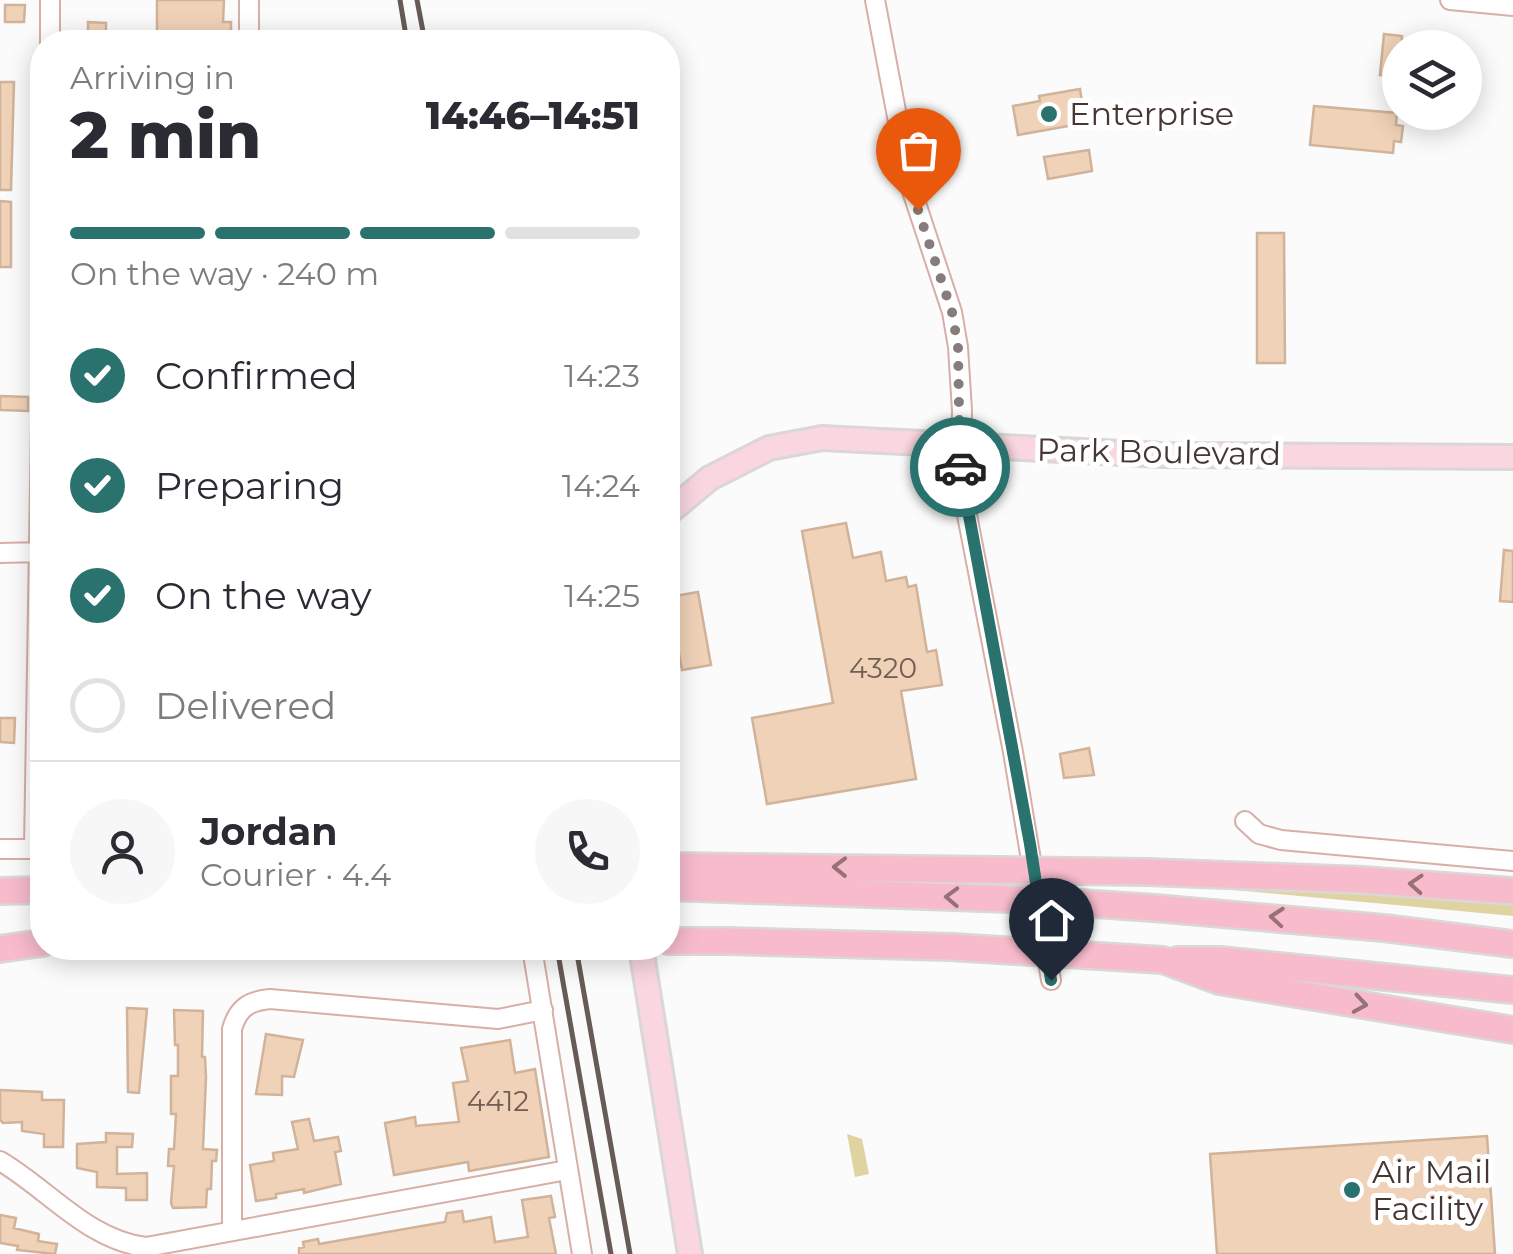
<!DOCTYPE html>
<meta charset="utf-8">
<style>
body{margin:0;font-family:Montserrat,sans-serif;background:#f7f7f7;color:#2b2b33;height:100vh;display:flex;flex-direction:column;font-size:38px;white-space:nowrap}
*{box-sizing:border-box;margin:0}
p{font-size:32px;color:#7c7c81}
.icon{flex:none;width:55px;height:55px;fill:none;stroke:currentColor;stroke-width:2;stroke-linecap:round;stroke-linejoin:round}
.map{position:relative;flex:1;overflow:hidden}
.side{position:absolute;left:30px;top:30px;width:650px;height:930px;display:flex;flex-direction:column;background:#fff;border-radius:40px;box-shadow:0 5px 25px #0003}
.side>*{flex:none}
.buttons{position:absolute;left:1382px;top:30px;display:grid;gap:20px}
.buttons a{display:grid;place-items:center;width:100px;height:100px;border-radius:50%;background:#fff;box-shadow:0 5px 25px #0003;font-size:50px}
.pin{position:absolute;display:grid;place-items:center;width:85px;height:85px;color:#fff;margin:-102px -42px;border-radius:50% 50% 50% 0;rotate:-45deg;box-shadow:0 0 10px #0007}
.pin .icon{rotate:45deg}
.courier{position:absolute;display:grid;place-items:center;width:100px;height:100px;margin:-50px;border:8px solid #29726e;border-radius:50%;background:#fff;color:#222;box-shadow:0 2px 12px #0007}
.overview em{font-style:normal;font-weight:800}
.overview div{display:flex;flex-direction:column-reverse}
.overview{display:flex;align-items:center;justify-content:space-between;height:170px;padding:0 40px}
h1{font-size:65px;font-weight:800;line-height:75px}
.bar{display:grid;grid-template-columns:repeat(4,1fr);gap:15px 10px;align-content:center;height:120px;padding:0 40px}
.bar i{height:12px;border-radius:8px;background:#e1e1e2}
.bar .selected{background:#29726e}
.bar p{grid-column:span 4}
.line{display:flex;align-items:center;gap:25px;padding:0 40px;border-top:2px solid #e1e1e2}
.line div{flex:1}
.round{display:grid;place-items:center;flex:none;width:105px;height:105px;border-radius:52px;background:#f7f7f7}
ol{padding:0 40px;list-style:none}
li{display:flex;align-items:center;gap:30px;height:110px}
li p{margin-inline-start:auto}
li .icon{padding:10px;border-radius:50%;background:#29726e;color:#fff;stroke-width:4}
li:last-child{color:#7c7c81}
li i{width:55px;height:55px;border:5px solid #e1e1e2;border-radius:50%}
.map>svg:first-child{display:block}
</style>
<div class="map">
<svg width="1513" height="1254" viewBox="0 0 1513 1254">
<rect width="100%" height="100%" fill="#fbfbfb"/>
<path fill="#e0d3a2" d="M1150,882l363,18v16z
M847,1134l15,5 7,35 -14,3z"/>
<path fill="#f0d2b8" stroke="#d0b39a" stroke-width="2.5" d="M157,0h67l-1,22h8v20h-74z
M5,5h20l-1,17h-19z
M88,22l18,1v19h-18z
M1384,34l18,2 -3,40 -19,-1z
M0,82h14l-3,108h-11z
M1080,89l5,34 -67,12 -5,-29 27,-5 -1,-5z
M1314,106l83,7 -1,12 7,1 -2,16 -7,-1 -1,12 -83,-8z
M1089,150l3,21 -44,8 -4,-22z
M0,201l11,1v65h-11z
M1257,233h27l1,130h-28z
M0,396l28,1v14l-28,-1z
M846,523l7,35 28,-6 5,29 20,-4 2,10 8,-2 11,67 9,-2 6,35 -41,6 15,88 -149,25 -15,-86 81,-15 -31,-172z
M1504,550l9,1v51l-13,-1z
M698,592l13,73 -29,5 -13,-73z
M0,718h15l-1,25 -14,-1z
M1089,748l5,27 -30,3 -4,-24z
M127,1008l20,1 -8,84 -11,-1z
M174,1010l29,1 -1,46h3l1,20 -3,72 14,1 -1,11h-4l-1,28h-4l-1,18 -33,1 -2,-5 3,-37h-6l1,-17h5l2,-35h-5v-38h7v-31h-3z
M266,1034l37,6 -9,37 -12,-1v19l-26,-1z
M510,1040l5,33 20,-4 14,88 -80,14 -1,-9 -74,13 -9,-52 30,-6 1,9 43,-4 -6,-39 15,-2 -7,-33z
M0,1090l42,2v8h22l-1,47h-19v-13l-22,-3v-9l-19,1 -3,-3z
M309,1119l5,22 24,-4 3,14 -6,1 6,32 -37,9v-4l-28,5v4l-20,3 -6,-36 24,-4 -1,-8 25,-4 -6,-27z
M106,1133l27,1 -1,13h-15v27l30,-1v27h-21v-12l-29,-1v-15l-20,-4v-24l29,-2z
M1487,1136l8,118h-278l-7,-100z
M551,1196l4,21 -6,1 7,36h-257v-6l5,-1 -1,-5 15,-3 1,5 126,-22 2,-9 15,-2 2,11 27,-5 4,25 33,-5 -6,-37z
M0,1215l16,3 -2,10 25,6 -1,7 19,3 -2,10 -38,-4 1,-4 -18,-3z"/>
<g fill="none" stroke-linecap="round" stroke-linejoin="round">
<defs>
<path id="minor" d="M875,0l35,185 42,127 6,35 4,64 -2,68 53,273 38,228
M1450,0l63,6
M50,42v-42
M249,42v-42
M0,553l42,-1
M1245,821l14,13 22,6 232,21
M0,849h42
M34,849l8,-486
M532,948l50,306
M0,1161c48,28 89,80 146,86l421,-77
M232,1231v-202c6,-21 17,-28 38,-30l228,20 45,-9"/>
<path id="major" d="M668,513l42,-35 59,-30 53,-10 341,17 350,2
M641,948l49,306"/>
<path id="highway" d="M1148,872l214,8 151,11
M0,891l42,-1
M1154,908l230,20 129,16
M668,941h57
M0,949l42,-6
M1163,960l56,21 294,49
M1178,960h42l293,30"/>
</defs>
<use href="#minor" stroke="#d7afa7" stroke-width="22"/>
<use href="#major" stroke="#dad7d6" stroke-width="28"/>
<use href="#highway" stroke="#dad7d6" stroke-width="30"/>
<use href="#minor" stroke="#fff" stroke-width="18"/>
<use href="#major" stroke="#fad6e0" stroke-width="22"/>
<use href="#highway" stroke="#f7bbcc" stroke-width="25"/>
<path stroke="#685b57" stroke-width="5" d="M400,0l7,42
M417,0l8,42
M557,948l54,306
M576,948l54,306"/>
<defs>
<path id="highway-bridge" d="M668,866l480,6
M668,887l368,13 118,8
M725,941l226,6 212,13"/>
</defs>
<use href="#highway-bridge" stroke="#dad7d6" stroke-width="30" stroke-linecap="butt"/>
<use href="#highway-bridge" stroke="#f7bbcc" stroke-width="25"/>
</g>
<defs><path id="oneway-chevron" d="M-2-3.5L2.5 0L-2 3.5" fill="none" stroke-width="1.6" stroke-linecap="round" stroke-linejoin="round" transform="scale(2.5)"/></defs>
<g stroke="#967278">
<use href="#oneway-chevron" transform="translate(840 867) rotate(-179)"/>
<use href="#oneway-chevron" transform="translate(1416 884) rotate(-176)"/>
<use href="#oneway-chevron" transform="translate(952 897) rotate(-178)"/>
<use href="#oneway-chevron" transform="translate(1277 917) rotate(-175)"/>
<use href="#oneway-chevron" transform="translate(1360 1004) rotate(9)"/>
</g>
<g fill="none" stroke-linecap="round" stroke-linejoin="round">
<path stroke="#867c79" stroke-width="10" stroke-dasharray="0 18" d="M918,210l34,102 6,35 2,120"/>
<path stroke="#29726e" stroke-width="12" d="M960,467l70,377 21,136"/>
</g>
<g fill="#29726e" stroke="#fff" stroke-width="4">
<circle cx="1049" cy="114" r="10"/>
<circle cx="1352" cy="1190" r="10"/>
</g>
<g text-anchor="middle" stroke-width="10" stroke-linejoin="round" paint-order="stroke">
<g font-size="28" fill="#715e54">
<text x="883" y="678">4320</text>
<text x="498" y="1111">4412</text>
</g>
<g font-size="32" fill="#473733" stroke="#fff" text-anchor="start">
<text x="1069" y="125">Enterprise</text>
<text x="1372" y="1183">Air Mail<tspan x="1372" dy="37">Facility</tspan></text>
</g>
<g font-size="32" fill="#473733" stroke="#fff">
<text transform="translate(1159 452) rotate(1)" y="11">Park Boulevard</text>
</g>
</g>
</svg>
<div class="buttons">
<a><svg class="icon" aria-label="layers" viewBox="0 0 24 24"><path d="M12 4l9 5-9 5-9-5zM3 14l9 5 9-5"/></svg></a>
</div>
<div class="pin" style="left:918px;top:210px;background:#ea580c"><svg class="icon" aria-label="bag" viewBox="0 0 24 24"><path d="M5 8h14l-1 12H6zM9 8a3 3 0 0 1 6 0"/></svg></div>
<div class="pin" style="left:1051px;top:980px;background:#1f2937"><svg class="icon" aria-label="home" viewBox="0 0 24 24"><path d="M3 11l9-7 9 7M6 9v11h12V9"/></svg></div>
<div class="courier" style="left:960px;top:467px"><svg class="icon" aria-label="car" viewBox="0 0 24 24"><path d="M5 17H2v-5l4-1 3-4h7l3 4 3 1v5h-3M9 17h6M6 11h13"/><circle cx="7" cy="17" r="2"/><circle cx="17" cy="17" r="2"/></svg></div>
<section class="side">
<div class="overview"><div><h1>2 min</h1><p>Arriving in</p></div><em>14:46–14:51</em></div>
<div class="bar"><i class="selected"></i><i class="selected"></i><i class="selected"></i><i></i><p>On the way · 240 m</p></div>
<ol>
<li><svg class="icon" aria-label="check" viewBox="0 0 24 24"><path d="M5 12l5 5 9-10"/></svg>Confirmed<p>14:23</p></li>
<li><svg class="icon" aria-label="check" viewBox="0 0 24 24"><path d="M5 12l5 5 9-10"/></svg>Preparing<p>14:24</p></li>
<li><svg class="icon" aria-label="check" viewBox="0 0 24 24"><path d="M5 12l5 5 9-10"/></svg>On the way<p>14:25</p></li>
<li><i></i>Delivered</li>
</ol>
<div class="line" style="height:180px"><a class="round"><svg class="icon" aria-label="person" viewBox="0 0 24 24"><circle cx="12" cy="8" r="4"/><path d="M4 21q1-7 8-7t8 7"/></svg></a><div><b>Jordan</b><p>Courier · 4.4</p></div><a class="round"><svg class="icon" aria-label="phone" viewBox="0 0 24 24"><path d="M5 4h4l2 5-3 2q2 4 5 5l2-3 5 2v4C11 20 4 13 5 4z"/></svg></a></div>
</section>
</div>
